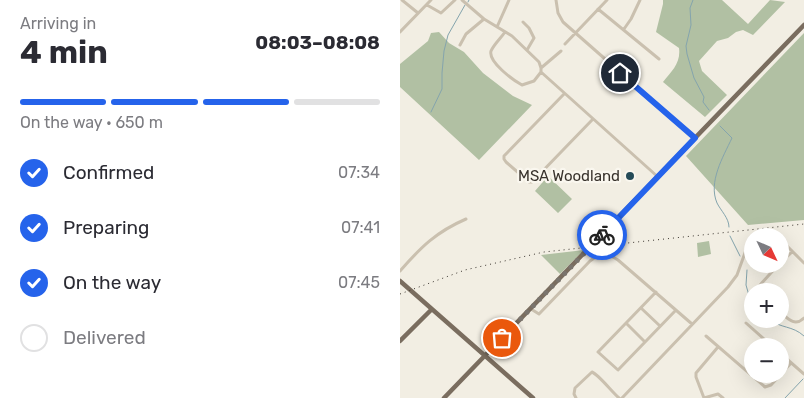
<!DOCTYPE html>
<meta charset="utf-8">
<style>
body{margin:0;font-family:Rubik,sans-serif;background:#f2f2f3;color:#2b2b33;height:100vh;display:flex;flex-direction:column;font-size:19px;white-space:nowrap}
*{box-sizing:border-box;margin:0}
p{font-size:16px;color:#7c7c81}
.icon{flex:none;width:28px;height:28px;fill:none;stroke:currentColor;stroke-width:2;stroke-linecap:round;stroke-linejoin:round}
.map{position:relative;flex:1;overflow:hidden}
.drawer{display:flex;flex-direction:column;background:#fff;width:400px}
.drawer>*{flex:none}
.needle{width:32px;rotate:134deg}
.fabs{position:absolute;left:344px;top:228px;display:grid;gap:10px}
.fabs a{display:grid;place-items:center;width:45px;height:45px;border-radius:50%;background:#fff;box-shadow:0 5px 20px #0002;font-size:25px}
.pin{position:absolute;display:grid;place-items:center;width:42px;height:42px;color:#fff;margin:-21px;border:2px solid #fff;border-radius:50%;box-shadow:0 1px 5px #0007}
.courier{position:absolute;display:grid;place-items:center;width:50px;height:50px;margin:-25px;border:4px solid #2563eb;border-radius:50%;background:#fff;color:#222;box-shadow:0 1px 6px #0007}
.headline em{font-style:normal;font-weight:700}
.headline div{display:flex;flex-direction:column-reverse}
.headline{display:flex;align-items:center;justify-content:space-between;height:85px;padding:0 20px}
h1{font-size:32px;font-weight:700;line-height:38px}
.bar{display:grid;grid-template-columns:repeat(4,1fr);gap:8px 5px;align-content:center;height:60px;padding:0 20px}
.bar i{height:6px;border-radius:4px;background:#e1e1e2}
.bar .selected{background:#2563eb}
.bar p{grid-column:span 4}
ol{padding:0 20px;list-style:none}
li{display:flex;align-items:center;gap:15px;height:55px}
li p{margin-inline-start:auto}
li .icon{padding:5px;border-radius:50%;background:#2563eb;color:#fff;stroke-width:4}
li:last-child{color:#7c7c81}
li i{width:28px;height:28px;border:2px solid #e1e1e2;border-radius:50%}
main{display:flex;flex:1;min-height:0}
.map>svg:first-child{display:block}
</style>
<main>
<section class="drawer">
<div class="headline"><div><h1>4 min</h1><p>Arriving in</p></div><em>08:03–08:08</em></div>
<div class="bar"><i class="selected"></i><i class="selected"></i><i class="selected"></i><i></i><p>On the way · 650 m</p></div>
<ol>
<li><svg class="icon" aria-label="check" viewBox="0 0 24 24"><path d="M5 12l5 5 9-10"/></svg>Confirmed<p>07:34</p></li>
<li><svg class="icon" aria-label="check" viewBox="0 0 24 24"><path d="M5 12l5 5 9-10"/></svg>Preparing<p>07:41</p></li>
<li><svg class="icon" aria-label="check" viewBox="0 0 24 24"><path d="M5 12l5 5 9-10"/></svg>On the way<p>07:45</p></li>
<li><i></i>Delivered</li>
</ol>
</section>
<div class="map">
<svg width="404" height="398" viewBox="0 0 404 398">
<rect width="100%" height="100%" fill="#f2eee3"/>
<path fill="#b1c0a3" d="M263,0h59l26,24 22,-24 15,2 -32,33 -10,-5 -7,2 -8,6 -11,3 -18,20 3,10 25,24 -22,22 -42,-35c9,-11 18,-19 16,-34l-23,-16 7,-28z
M39,32l10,11 15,9 19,21 30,23 19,9 -53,55 -79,-73v-23l28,-23 3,-8z
M404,33v187l-56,5 -62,-69z
M148,176l24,23 -14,14 -23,-22z
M309,241l2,13 -13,3 -1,-14z
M184,250l-24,24 -19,-19z"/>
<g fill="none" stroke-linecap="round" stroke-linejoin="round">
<path stroke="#84a4ad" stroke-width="1" d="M293,0l-3,8 1,17 -5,21 1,8 7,24 10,19 -1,5 6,8
M68,2l1,-2
M31,112l11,-23v-16l2,-22 4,-16 17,-30
M320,126l12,12c-9,19 -24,44 -15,65 4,8 12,15 12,24
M330,236l10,20
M347,270l-1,15 6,21
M369,319c12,10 23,6 35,17
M385,398l18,-19"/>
<path stroke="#cac0af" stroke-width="3" d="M2,0l16,13
M62,0l22,19 28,17 27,26 2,6v4
M156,0l2,13 5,9 132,116
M27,5l14,8 14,-13
M198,9l61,50
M123,22l6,6 5,10 -7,12
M97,27l12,-27
M224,29l7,-10 9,-19
M0,32l31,-32
M105,32c-4,6 -11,12 -14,19 -3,11 22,29 31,34l12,-4 7,-9
M165,44l42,-44
M60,45l6,-11 18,-15
M141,68l20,-17
M141,72l117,105
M164,94l-60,62v3l2,3 23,20h3l61,-63
M361,236h12
M380,239l24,24
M380,263l12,-11
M0,271c21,-24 36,-39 66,-52
M358,291l2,-6 19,-21
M256,292l-58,60 20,18 58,-60
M241,308l19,18
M131,309l8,5 51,-53c9,-7 18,-8 28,-1l74,64
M380,312c8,7 15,15 24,6
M226,323l19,19
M346,323l26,23
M306,336l59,51 6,-2 20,-22
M380,353l24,21
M176,398l-2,-4 1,-6 17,-16c7,3 20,20 27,26
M222,398l106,-111 9,-12 9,-25 6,-9
M304,398l-8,-21v-4l22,-26
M304,398l14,-4 5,4"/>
<path stroke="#7a6d5f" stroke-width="4.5" d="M0,281l133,117
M0,341l32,-32
M44,398l360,-373"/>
<path stroke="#39332d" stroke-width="1" stroke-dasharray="1 4" stroke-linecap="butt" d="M0,294l65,-24 79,-18 260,-28"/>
</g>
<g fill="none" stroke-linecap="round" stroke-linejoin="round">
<path stroke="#7a746d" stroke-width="5" stroke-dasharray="0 9" d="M102,338l100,-103"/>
<path stroke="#2563eb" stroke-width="6" d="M202,235l93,-97 -75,-65"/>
</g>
<circle fill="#254b58" stroke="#faf7ef" stroke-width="2" cx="230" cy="176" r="5"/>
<g text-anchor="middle" stroke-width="4.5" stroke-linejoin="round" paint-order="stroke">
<g font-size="15" fill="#39332d" stroke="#faf7ef" text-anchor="end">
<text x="220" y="181">MSA Woodland</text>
</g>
</g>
</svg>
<div class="fabs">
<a><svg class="needle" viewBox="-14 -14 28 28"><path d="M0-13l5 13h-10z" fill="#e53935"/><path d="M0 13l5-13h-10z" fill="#7c7c81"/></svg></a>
<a>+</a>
<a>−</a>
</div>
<div class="pin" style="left:102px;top:338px;background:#ea580c"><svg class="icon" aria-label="bag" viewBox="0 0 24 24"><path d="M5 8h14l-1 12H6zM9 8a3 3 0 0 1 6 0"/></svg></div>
<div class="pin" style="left:220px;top:73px;background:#1f2937"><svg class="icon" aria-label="home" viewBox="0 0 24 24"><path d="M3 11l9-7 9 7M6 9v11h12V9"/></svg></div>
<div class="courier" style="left:202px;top:235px"><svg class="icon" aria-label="bike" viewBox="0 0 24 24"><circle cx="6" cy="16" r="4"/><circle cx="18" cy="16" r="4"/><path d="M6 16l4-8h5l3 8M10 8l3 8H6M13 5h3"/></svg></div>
</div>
</main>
